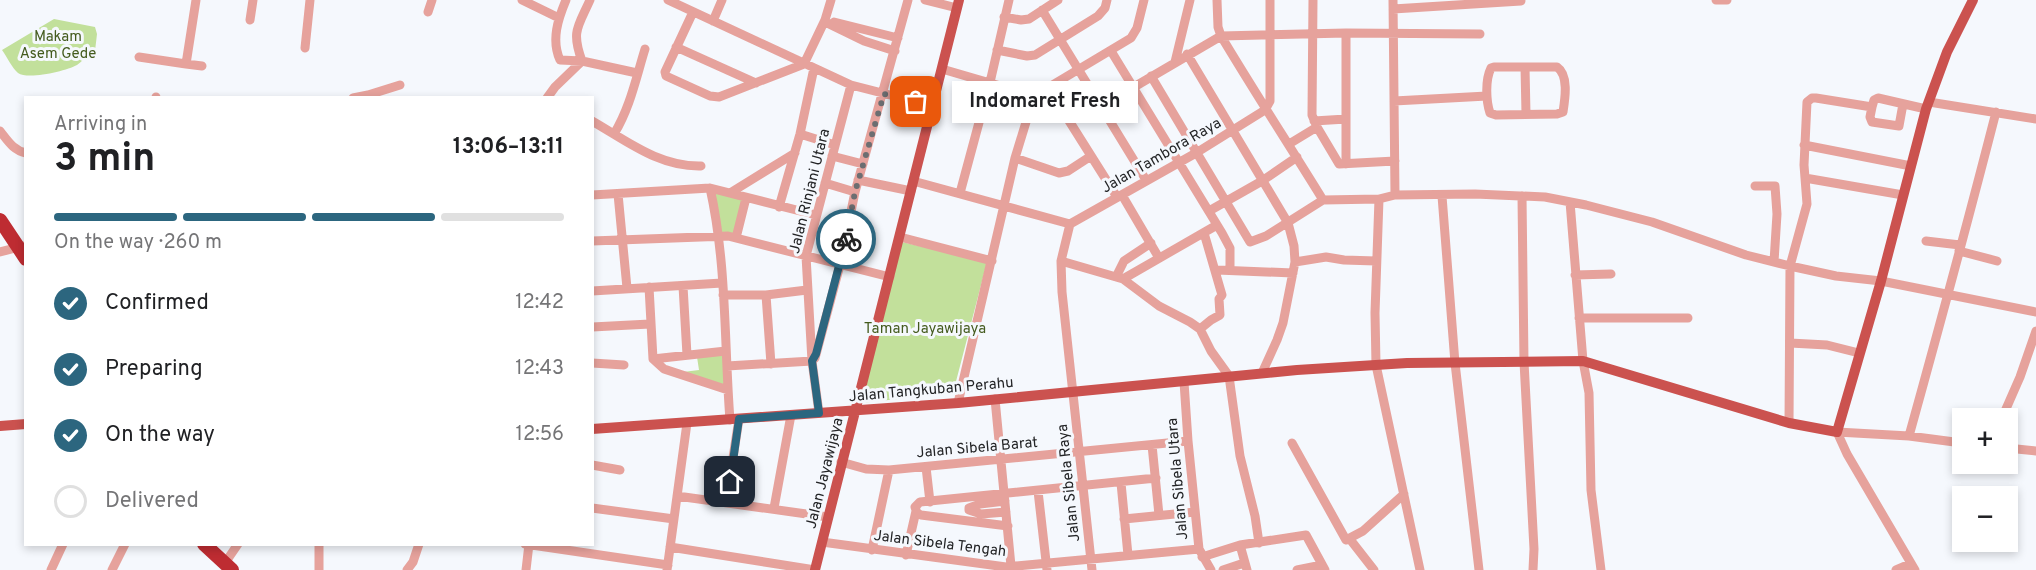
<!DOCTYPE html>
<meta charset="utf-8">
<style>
body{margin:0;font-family:Overpass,sans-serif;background:#f2f2f2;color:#202124;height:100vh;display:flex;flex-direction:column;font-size:22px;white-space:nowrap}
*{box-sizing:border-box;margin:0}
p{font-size:20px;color:#757577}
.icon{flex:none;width:33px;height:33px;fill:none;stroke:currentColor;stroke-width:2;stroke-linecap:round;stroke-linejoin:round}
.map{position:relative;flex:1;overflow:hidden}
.side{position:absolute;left:24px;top:96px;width:570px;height:450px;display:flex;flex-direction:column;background:#fff;border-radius:0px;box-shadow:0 3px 9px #0003}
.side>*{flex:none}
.buttons{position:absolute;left:1952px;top:408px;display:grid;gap:12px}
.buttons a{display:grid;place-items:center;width:66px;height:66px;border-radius:0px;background:#fff;box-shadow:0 3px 9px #0003;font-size:30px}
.pin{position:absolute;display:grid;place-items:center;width:51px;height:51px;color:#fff;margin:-26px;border-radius:12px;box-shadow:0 3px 9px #0006}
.courier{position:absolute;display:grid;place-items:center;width:60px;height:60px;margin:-30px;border:4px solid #2c667f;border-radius:50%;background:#fff;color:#222;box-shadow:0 2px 8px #0007}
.bubble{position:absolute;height:42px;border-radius:0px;background:#fff;box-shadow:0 3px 9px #0003;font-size:20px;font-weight:700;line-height:42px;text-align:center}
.headline em{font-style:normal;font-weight:700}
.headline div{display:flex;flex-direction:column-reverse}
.headline{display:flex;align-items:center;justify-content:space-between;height:102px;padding:0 30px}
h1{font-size:39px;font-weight:700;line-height:45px}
.bar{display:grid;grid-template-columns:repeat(4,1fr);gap:9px 6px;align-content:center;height:72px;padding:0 30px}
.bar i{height:8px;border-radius:4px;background:#e0e0e0}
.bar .current{background:#2c667f}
.bar p{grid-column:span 4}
ol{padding:0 30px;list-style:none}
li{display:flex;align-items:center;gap:18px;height:66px}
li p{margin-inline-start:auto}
li .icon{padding:6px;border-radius:50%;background:#2c667f;color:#fff;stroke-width:4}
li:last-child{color:#757577}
li i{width:33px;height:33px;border:3px solid #e0e0e0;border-radius:50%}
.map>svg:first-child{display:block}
</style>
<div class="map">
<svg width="2036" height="570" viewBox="0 0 2036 570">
<rect width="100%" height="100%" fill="#f5f8fd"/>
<path fill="#c2e09b" d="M54,19l41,8 2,7 -2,17c-11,3 -10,9 -18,14 -11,6 -49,15 -59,8 -6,-5 -11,-16 -16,-23z
M712,191l31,9 -9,36 -16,-2z
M902,242l85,20 -34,131 -92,10z
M724,354l1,33 -42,-15 16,-2 -2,-13z"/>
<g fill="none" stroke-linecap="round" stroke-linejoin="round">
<path stroke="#e6a29c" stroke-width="9" d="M522,0l37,18
M566,0c-8,19 -15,40 -6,60l22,1 55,12
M668,0l183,85 82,21
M925,0l32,8
M1217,0l1,27 3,9c33,55 68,109 102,164l56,-1 16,-4 80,-1 70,3 41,8 66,17 94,33 44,11 46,10 45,5 155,31
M1313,0l-1,115 5,12 22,37 56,-3
M1393,0l2,195
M1716,0h11
M1393,9l128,-8
M1042,10l104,170
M428,12l4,-12
M693,12l-28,60 1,4 44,20 9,1 85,-33 21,-44 6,-20
M1004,17l17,3 8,-1 29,-19
M250,20l3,-20
M713,21l9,-21
M825,22l39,19 31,10
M834,22l64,16
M1346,33v131
M676,47l80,36
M305,48l5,-48
M997,50l30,6 8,-1 63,-39 7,-8 2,-8
M1111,51l111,182 8,15v22
M1187,54l101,169 6,23 1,16 -12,61 -6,17 -15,33
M139,57l47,7 10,-64
M1175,62l15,-62
M186,64l16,2
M1494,67h63c12,8 8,32 6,45l-6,2 -61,1 -6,-2c-4,-12 -5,-33 1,-45z
M1525,67l1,47
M942,69l92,27
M1151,76l99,166 16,-6 57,-36
M1134,87l87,-51 125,-3 134,1
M1034,96l97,-58 6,-10 7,-28
M156,97v1
M353,98l15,-3 32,-10
M547,98l8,-11 27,-26c-11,-30 -4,-34 8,-61
M1094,98l-28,18 51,81
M1394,101l93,-5
M1929,102l107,17
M1872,107l-2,10 2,5 27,4 4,-22
M592,121c35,20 67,46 109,45
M1314,121l32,-2
M0,131c8,10 13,19 26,22
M614,134c16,-26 22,-56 31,-85
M800,134l35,11
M1289,144l28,-17
M1804,145l107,21
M832,156l31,8
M1015,158l44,15 9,-2 23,-15
M1805,178l98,17
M858,180l53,11
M913,181l157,43
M825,183l30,9
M1755,186h20l2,28 -3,48
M710,188c17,76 14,155 20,232
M730,193l65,-40
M960,193l31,-115 18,-78
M618,194l9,94
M592,195l118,-7 106,27
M1122,195l37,63
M1442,196l13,167 24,207
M1522,196l2,166 10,187 -1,21
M1379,199l-4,114 1,52 44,205
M1570,202l13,159 6,32 2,97 10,80
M779,207l21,-73 14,-66
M1209,211l53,-30 35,-24
M1070,224l-9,37 1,31 30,278
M1070,224l126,-71 69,-43 5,-9v-101
M900,237l92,24
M736,238l10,-40
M592,241l136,-5 162,41
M1926,241l34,4
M1959,251l38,10
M0,252l23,-6
M1061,261l62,18 94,-54
M1295,262l31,-5 18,3 32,1
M1217,270l76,3
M1575,275l36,-1
M1116,277l8,-16 27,-18
M1123,279l36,27 31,16 10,7 11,22 18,25 11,80 15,60 4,27
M683,286l4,69
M649,287l4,72
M592,291l130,-8
M723,295h43l41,-5
M766,295l5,69
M1579,318h109
M592,327l58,-3
M1200,329l11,-9 9,-5 -1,-16 3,-4 -18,-62
M1790,343l37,2 32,8
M653,359l11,10 64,21
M653,359l73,-8
M592,363l32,2
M727,366l85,-5 3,-3 25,-93 15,-73 53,-192
M1184,382l4,59 11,108 12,21
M995,399l16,167
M958,403l57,-245 19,-62
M819,413l-7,-52 -6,-105 45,-171
M2002,418l18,-41 16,-46
M1789,423l1,-157 17,-62 -3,-39 3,-63 5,-4h4l56,9 2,-7 4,-2 48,11
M1909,436c30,-108 59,-215 87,-324
M1292,443l54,97 17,-9 41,-37
M1152,445l7,70
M2007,448l29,3
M841,462l25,7 23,1 299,-29
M592,465l28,5
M926,467l4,35
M1121,483l7,72
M1038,491l9,79
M677,496l151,21
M1005,501l-25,3 -11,4v2l12,4 25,-2
M726,503l13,-84
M592,508l82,11
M774,508l17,-93
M1124,519l71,-7
M1008,526l-87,-11 -4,-2 -2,-6 5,-5 236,-24
M1349,538l25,32
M822,542l184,25 193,-18
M525,544l143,21
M1240,545l7,25
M670,547l145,23
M872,550l17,-80
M906,555l10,-44
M1202,557l38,-12 66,-10 19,35
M225,563l13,-19
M51,570l12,-26
M112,570l13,-26
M319,570v-26
M407,570l6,-8 6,-18
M526,570l3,-26
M667,570l20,-147
M1223,570l21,-7
M1297,570l25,-5
M1896,570l14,-6
M1915,570l-68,-116 -10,-22 72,4 53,7"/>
<path stroke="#cb524f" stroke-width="10" d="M0,426l26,-2
M592,429l366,-26 339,-33 110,-7 176,-2 206,62 48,9 44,-151 45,-172 21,-57 26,-52
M815,570l144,-570"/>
<path stroke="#be2c32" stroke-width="14" d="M0,220l26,39
M204,544l28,26"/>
</g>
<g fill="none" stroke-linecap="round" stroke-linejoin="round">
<path stroke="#6c6e71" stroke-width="6" stroke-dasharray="0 10.8" d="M846,239l9,-47 29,-98 32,8"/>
<path stroke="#2c667f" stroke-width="8" d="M730,482l9,-63 80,-6 -7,-52 4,-7 30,-115"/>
</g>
<g text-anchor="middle" stroke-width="6" stroke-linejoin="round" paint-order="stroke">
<g font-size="15" fill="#445b1e" stroke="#f5f8fd">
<text x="58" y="41">Makam<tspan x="58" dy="17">Asem Gede</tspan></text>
<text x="925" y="333">Taman Jayawijaya</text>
</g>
<g font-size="15" fill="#232426" stroke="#f5f8fd">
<text transform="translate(1161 155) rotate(-30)" y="5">Jalan Tambora Raya</text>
<text transform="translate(809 191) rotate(-76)" y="5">Jalan Rinjani Utara</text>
<text transform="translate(931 389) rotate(-5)" y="5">Jalan Tangkuban Perahu</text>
<text transform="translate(977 447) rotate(-5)" y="5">Jalan Sibela Barat</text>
<text transform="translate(824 473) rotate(-76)" y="5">Jalan Jayawijaya</text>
<text transform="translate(1177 479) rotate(-95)" y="5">Jalan Sibela Utara</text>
<text transform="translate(1068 483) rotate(-96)" y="5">Jalan Sibela Raya</text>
<text transform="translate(940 543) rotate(7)" y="5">Jalan Sibela Tengah</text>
</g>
</g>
</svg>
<div class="buttons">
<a>+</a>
<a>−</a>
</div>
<div class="pin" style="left:916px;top:102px;background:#ea580c"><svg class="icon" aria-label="bag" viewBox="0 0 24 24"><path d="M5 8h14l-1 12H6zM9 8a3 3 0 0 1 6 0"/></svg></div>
<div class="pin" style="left:730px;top:482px;background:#1f2937"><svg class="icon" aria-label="home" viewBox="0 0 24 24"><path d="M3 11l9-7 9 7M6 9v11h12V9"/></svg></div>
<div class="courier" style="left:846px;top:239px"><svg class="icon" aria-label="bike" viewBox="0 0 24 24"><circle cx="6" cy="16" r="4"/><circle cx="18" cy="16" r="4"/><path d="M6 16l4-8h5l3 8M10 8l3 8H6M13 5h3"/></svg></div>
<div class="bubble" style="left:952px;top:81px;width:186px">Indomaret Fresh</div>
<section class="side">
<div class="headline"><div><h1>3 min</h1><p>Arriving in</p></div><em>13:06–13:11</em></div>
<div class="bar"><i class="current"></i><i class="current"></i><i class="current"></i><i></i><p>On the way · 260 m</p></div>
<ol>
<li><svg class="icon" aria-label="check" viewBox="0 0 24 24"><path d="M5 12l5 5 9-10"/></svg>Confirmed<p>12:42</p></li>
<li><svg class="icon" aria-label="check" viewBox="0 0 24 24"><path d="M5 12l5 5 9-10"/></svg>Preparing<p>12:43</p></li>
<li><svg class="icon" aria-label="check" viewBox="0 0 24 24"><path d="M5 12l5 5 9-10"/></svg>On the way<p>12:56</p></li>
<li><i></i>Delivered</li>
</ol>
</section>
</div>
